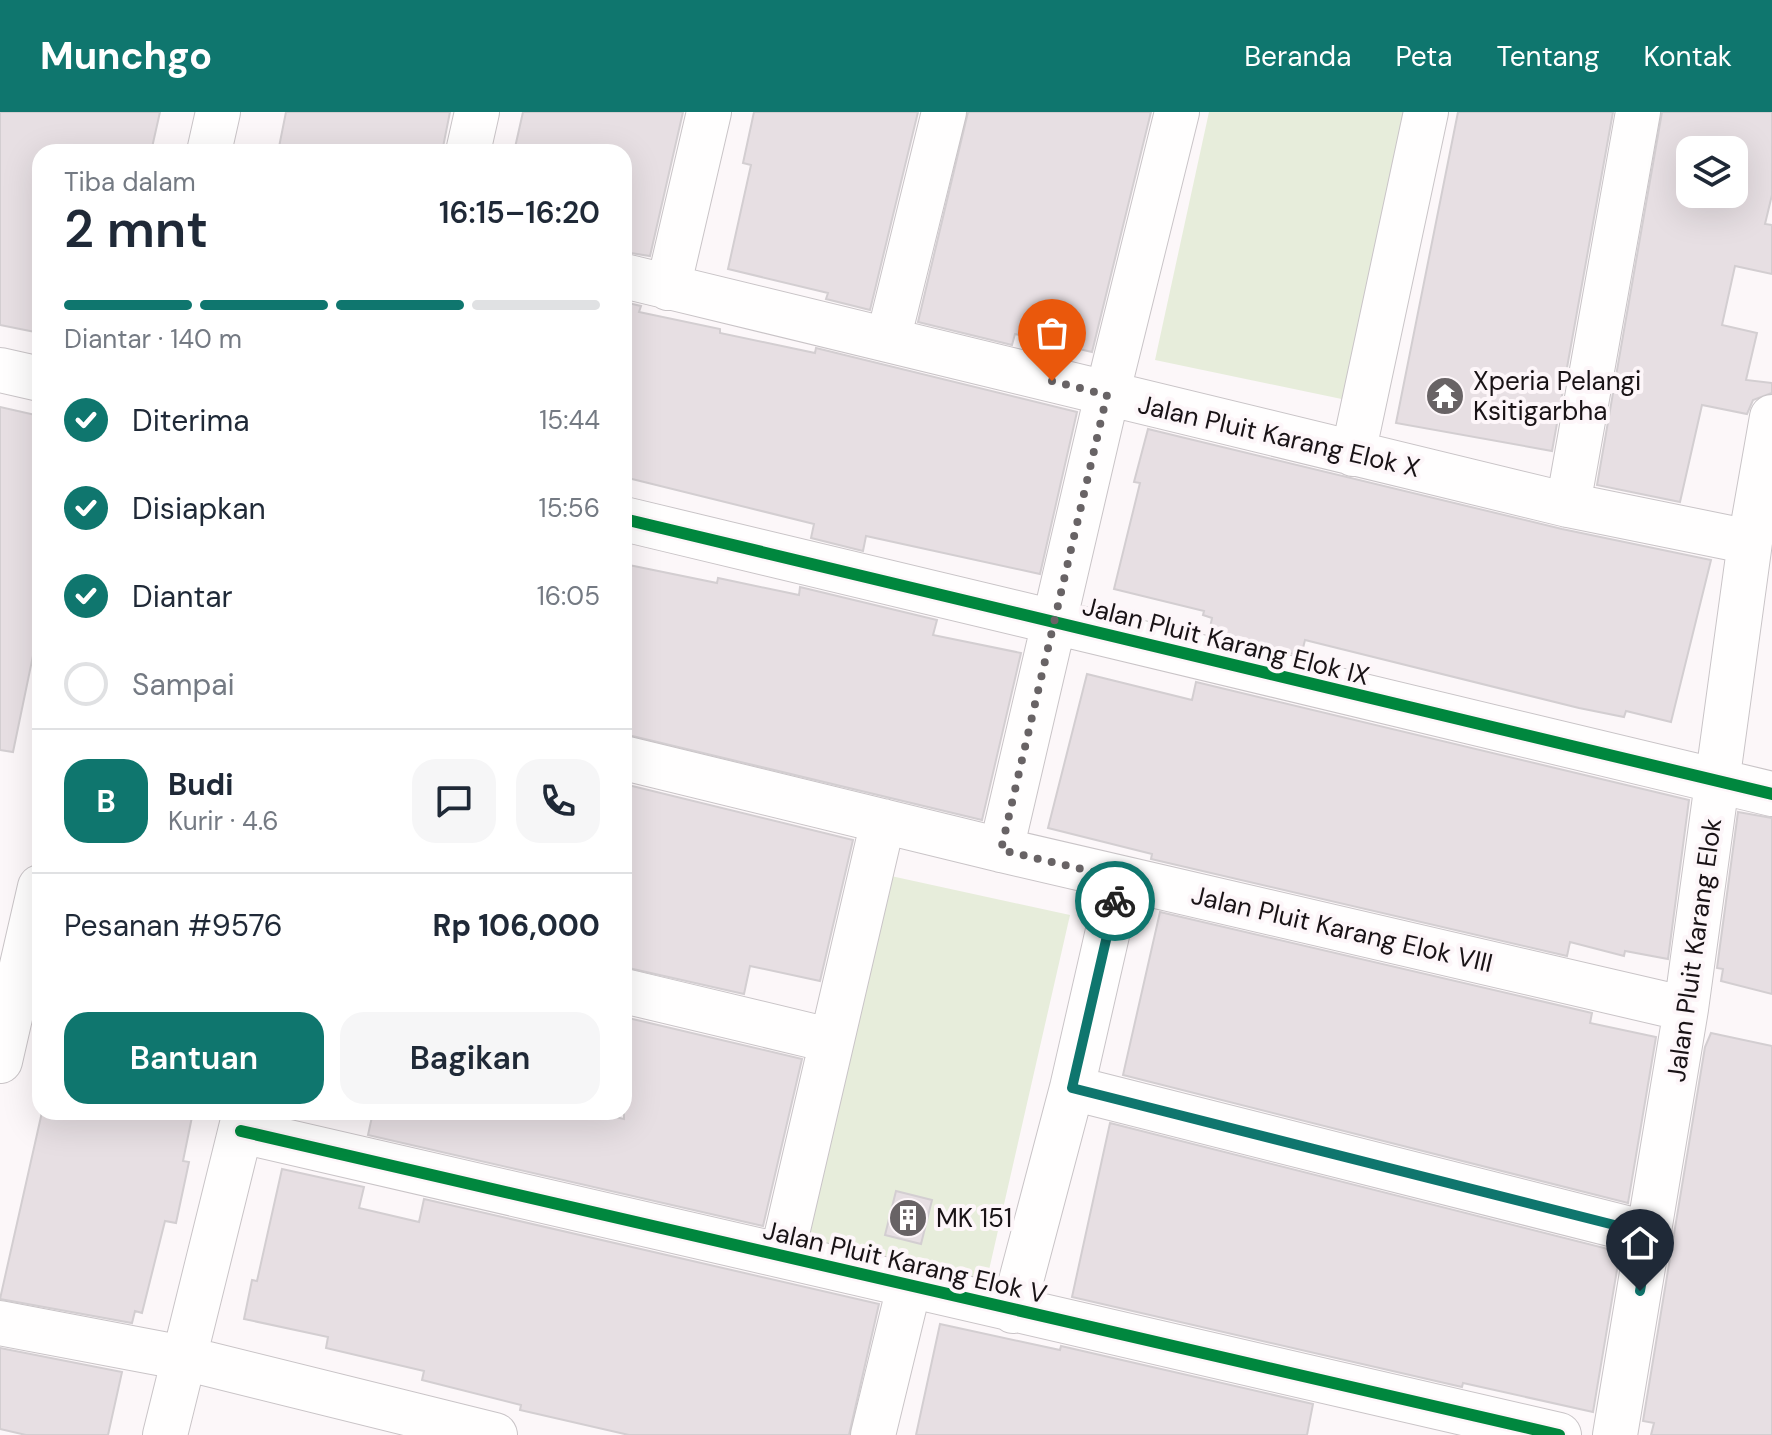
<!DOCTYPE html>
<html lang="id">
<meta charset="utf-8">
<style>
body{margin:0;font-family:"DM Sans",sans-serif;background:#f6f6f7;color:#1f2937;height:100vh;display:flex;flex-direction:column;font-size:30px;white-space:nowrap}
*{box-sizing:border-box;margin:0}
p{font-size:26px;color:#747a83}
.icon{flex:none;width:44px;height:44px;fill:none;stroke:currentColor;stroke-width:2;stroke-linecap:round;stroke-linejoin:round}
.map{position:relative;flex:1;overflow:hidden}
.sheet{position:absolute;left:32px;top:32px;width:600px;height:976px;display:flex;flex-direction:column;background:#fff;border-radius:24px;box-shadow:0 8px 32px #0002}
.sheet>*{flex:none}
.buttons{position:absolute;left:1676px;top:24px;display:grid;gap:16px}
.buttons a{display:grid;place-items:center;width:72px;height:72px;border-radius:16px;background:#fff;box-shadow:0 8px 32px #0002;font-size:40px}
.pin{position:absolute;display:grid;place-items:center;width:68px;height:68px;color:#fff;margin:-82px -34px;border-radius:50% 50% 50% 0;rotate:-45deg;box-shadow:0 0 8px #0007}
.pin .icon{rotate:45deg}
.courier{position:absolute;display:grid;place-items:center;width:80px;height:80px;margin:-40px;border:6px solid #0f766e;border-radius:50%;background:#fff;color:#222;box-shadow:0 2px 10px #0007}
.overview em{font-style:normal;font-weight:600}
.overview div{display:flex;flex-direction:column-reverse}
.overview{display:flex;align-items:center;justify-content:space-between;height:136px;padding:0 32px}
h1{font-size:52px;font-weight:600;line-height:60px}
.bar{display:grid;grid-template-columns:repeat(4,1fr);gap:12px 8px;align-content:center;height:96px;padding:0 32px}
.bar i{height:10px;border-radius:6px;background:#e0e1e3}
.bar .selected{background:#0f766e}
.bar p{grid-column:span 4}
.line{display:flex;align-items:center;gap:20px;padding:0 32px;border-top:2px solid #e0e1e3}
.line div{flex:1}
.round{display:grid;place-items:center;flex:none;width:84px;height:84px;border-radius:24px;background:#f6f6f7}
ol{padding:0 32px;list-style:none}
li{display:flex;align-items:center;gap:24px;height:88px}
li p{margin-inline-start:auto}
li .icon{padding:8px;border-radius:50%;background:#0f766e;color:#fff;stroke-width:4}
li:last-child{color:#747a83}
li i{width:44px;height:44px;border:4px solid #e0e1e3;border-radius:50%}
.cta{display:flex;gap:16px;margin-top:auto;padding:16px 32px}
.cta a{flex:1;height:92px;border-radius:24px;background:#0f766e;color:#fff;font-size:32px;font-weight:600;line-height:92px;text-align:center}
.cta a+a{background:#f6f6f7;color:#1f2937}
header{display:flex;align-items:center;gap:48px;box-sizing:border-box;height:112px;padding:0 40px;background:#0f766e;color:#fff}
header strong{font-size:38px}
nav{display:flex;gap:44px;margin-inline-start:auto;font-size:28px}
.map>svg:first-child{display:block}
</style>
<header>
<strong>Munchgo</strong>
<nav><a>Beranda</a><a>Peta</a><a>Tentang</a><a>Kontak</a></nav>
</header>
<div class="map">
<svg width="1772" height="1323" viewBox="0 0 1772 1323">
<rect width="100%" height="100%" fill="#fcf7f9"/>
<path fill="#e7eddb" d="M1209,0h207l-60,290 -201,-42z
M891,764l179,39 -86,377 -194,-42z"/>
<path fill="#e7dfe3" stroke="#d3ced1" stroke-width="2" fill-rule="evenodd" d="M0,0h160l-9,40h-111v181l-40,-8z
M286,0h164l-8,40h-164z
M523,0h160l-33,144 -26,-4v-100h-110z
M754,0h164l-48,198 -44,-11 2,-6 -100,-24 23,-104 -8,-2z
M968,0h183l-59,240 -77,-18 -3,11 -94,-23z
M1458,0h155l-61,339 -156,-28z
M1662,0h110v83l-7,29 7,1v49l-37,-8 -13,59 35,8 -11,47 26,3v10l-19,7 -6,14 -45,-9 -22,97 -83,-17zM1690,38h44v44h-44z
M624,190l17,4 -2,6 81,17v4l95,20 1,-5 261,64 -37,162 -174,-38 -3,15 -52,-13 3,-14 -186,-46 2,-6 -6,-1z
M0,295l40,9v206l-27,130 -13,-2z
M1148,317l414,100 149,31 -40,162 -45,-11 -2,6 -45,-9 -274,-68 -4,16 -92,-23 3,-15 -9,-3 1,-4 -90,-22 26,-106 -6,-1z
M624,452l93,19 1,-5 81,17 1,-8 137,33 -4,15 88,18 -39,167 -358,-86z
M1087,562l105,26 4,-18 493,118 -21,159 -43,-8 -1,5 -54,-14 -3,14 -416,-97 1,-5 -104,-26z
M624,672l229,56 -33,141 -70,-15 -6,28 -120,-27z
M1738,700l34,6v176l-51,-13 2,-12 -6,-1z
M1160,800l432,101 -2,10 66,14 -28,166 -505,-128z
M624,905l178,42 -39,167 -395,-91 5,-23h221l30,7z
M1711,921l61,13v389h-121l3,-12 -11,-2 62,-374z
M42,1000h151l-10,49 6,1 -13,61 -11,-2 -23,92 -7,-2 -3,12 -132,-24z
M1110,1011l510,129 -27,160 -130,-29 -1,4 -390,-90z
M282,1057l82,18 -5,21 60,14 5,-23 455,105 -30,131h-220l-109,-25 1,-5 -99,-25 2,-9 -98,-23 2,-11 -84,-18 8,-39 5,1z
M896,1079l36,9 -11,44 -36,-9z
M940,1212l120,26 1,-4 252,58 -6,31h-391z
M0,1236l122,24 -14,63h-82l-26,-6z"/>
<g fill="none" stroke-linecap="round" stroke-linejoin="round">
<defs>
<path id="street" d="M209,40l9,-40
M468,40l9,-40
M624,164l944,229 182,37
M668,176l41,-176
M888,228l56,-228
M0,258l40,9
M1353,342l73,-342
M1568,393l70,-393
M624,407l1148,275
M624,646l377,92 685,159
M1001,738l106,-455 70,-283
M624,879l205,49
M0,949l40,-174
M1072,976l578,146
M241,1019l1318,304
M782,1143l101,-434
M1013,1199l59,-223 48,-210
M0,1211l184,35 311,77
M165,1323l80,-323
M873,1323l36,-148
M1615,1323l71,-426 64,-467 22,-125"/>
</defs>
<use href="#street" stroke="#c9c4c7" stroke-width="46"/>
<use href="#street" stroke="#fffefe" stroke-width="44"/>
<defs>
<path id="cycleway" d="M624,407l1148,275
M241,1019l1318,304"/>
</defs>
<use href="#cycleway" stroke="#fdf6f9" stroke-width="17"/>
<use href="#cycleway" stroke="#00873e" stroke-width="12"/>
</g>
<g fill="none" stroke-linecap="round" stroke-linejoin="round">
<path stroke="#686365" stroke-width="8" stroke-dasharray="0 14.4" d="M1052,269l55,14 -106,455 119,28 -5,23"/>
<path stroke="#0f766e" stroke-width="10" d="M1115,789l-43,187 578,146 -10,57"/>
</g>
<defs>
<symbol id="temple-disc" viewBox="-11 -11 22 22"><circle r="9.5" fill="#686365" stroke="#fdf6f9"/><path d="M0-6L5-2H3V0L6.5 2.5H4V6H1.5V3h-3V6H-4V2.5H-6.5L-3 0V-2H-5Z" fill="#fff"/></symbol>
<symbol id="building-disc" viewBox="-11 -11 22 22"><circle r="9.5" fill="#686365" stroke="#fdf6f9"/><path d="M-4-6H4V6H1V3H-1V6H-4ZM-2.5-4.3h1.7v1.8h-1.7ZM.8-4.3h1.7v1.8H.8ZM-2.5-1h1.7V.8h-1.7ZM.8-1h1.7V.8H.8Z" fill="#fff"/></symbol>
</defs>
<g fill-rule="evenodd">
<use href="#temple-disc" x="1423" y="262" width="44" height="44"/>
<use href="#building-disc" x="886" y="1084" width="44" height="44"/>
</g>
<g text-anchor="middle" stroke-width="8" stroke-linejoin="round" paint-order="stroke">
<g font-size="26" fill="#191316" stroke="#fdf6f9" text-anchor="start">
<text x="1473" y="278">Xperia Pelangi<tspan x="1473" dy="30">Ksitigarbha</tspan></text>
<text x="936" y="1115">MK 151</text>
</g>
<g font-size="26" fill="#191316" stroke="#fdf6f9">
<text transform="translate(1279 324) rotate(13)" y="9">Jalan Pluit Karang Elok X</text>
<text transform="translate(1226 529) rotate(14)" y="9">Jalan Pluit Karang Elok IX</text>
<text transform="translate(1342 817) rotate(13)" y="9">Jalan Pluit Karang Elok VIII</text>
<text transform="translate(1694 838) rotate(-82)" y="9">Jalan Pluit Karang Elok</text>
<text transform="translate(905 1150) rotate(13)" y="9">Jalan Pluit Karang Elok V</text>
</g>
</g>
</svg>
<div class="buttons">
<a><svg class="icon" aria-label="layers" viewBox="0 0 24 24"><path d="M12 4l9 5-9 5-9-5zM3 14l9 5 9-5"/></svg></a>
</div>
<div class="pin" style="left:1052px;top:269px;background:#ea580c"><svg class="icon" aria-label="bag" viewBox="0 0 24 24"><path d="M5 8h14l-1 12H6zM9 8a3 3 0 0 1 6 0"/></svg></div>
<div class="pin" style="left:1640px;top:1179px;background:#1f2937"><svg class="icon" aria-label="home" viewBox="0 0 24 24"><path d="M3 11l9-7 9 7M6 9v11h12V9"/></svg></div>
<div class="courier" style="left:1115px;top:789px"><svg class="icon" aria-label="bike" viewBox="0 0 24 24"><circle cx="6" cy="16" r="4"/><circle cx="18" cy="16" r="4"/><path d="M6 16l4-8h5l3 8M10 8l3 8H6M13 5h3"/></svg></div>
<section class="sheet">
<div class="overview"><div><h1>2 mnt</h1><p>Tiba dalam</p></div><em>16:15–16:20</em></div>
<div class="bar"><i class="selected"></i><i class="selected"></i><i class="selected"></i><i></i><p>Diantar · 140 m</p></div>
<ol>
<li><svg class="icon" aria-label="check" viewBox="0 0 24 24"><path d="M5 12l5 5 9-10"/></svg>Diterima<p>15:44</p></li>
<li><svg class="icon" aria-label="check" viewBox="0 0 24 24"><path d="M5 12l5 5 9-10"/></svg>Disiapkan<p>15:56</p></li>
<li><svg class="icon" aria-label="check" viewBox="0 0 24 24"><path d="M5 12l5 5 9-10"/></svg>Diantar<p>16:05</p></li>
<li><i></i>Sampai</li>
</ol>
<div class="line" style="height:144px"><b class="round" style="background:#0f766e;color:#fff">B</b><div><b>Budi</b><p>Kurir · 4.6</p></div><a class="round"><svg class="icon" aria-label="chat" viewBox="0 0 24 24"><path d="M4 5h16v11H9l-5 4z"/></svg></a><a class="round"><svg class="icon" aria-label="phone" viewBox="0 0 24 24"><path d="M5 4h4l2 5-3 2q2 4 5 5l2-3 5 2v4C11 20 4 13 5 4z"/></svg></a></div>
<div class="line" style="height:104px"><div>Pesanan #9576</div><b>Rp 106,000</b></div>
<div class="cta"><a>Bantuan</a><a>Bagikan</a></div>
</section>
</div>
